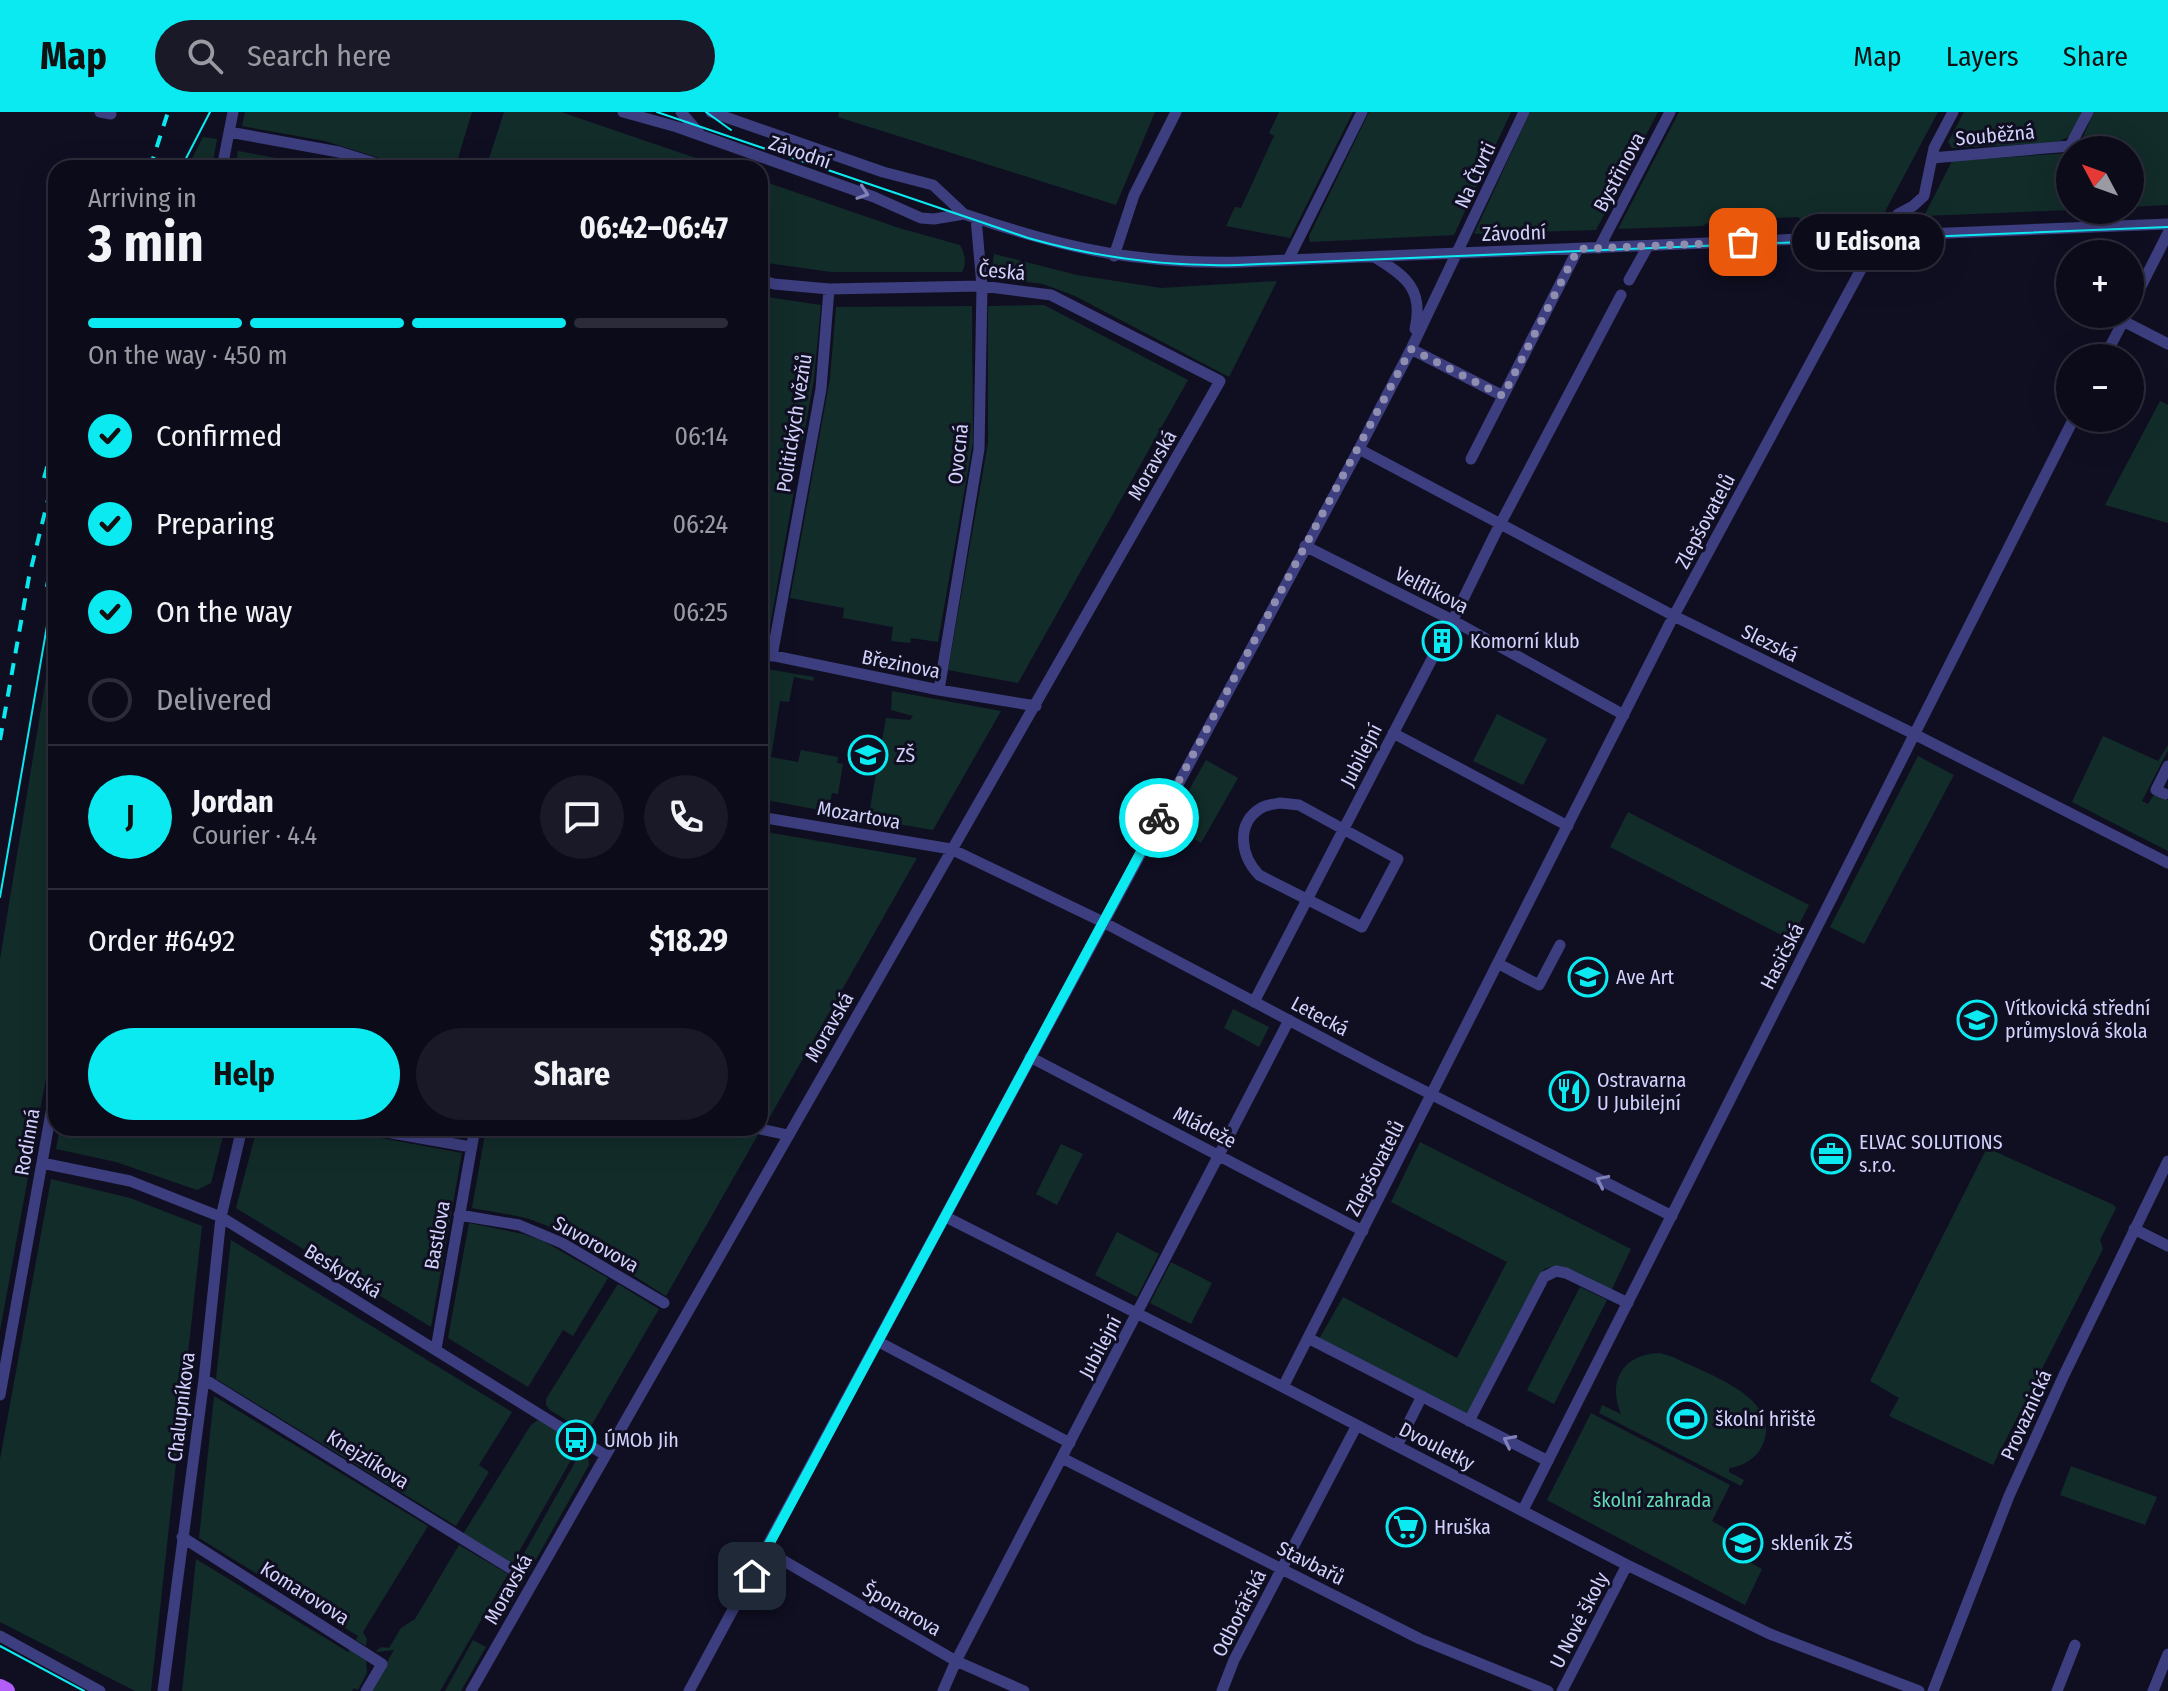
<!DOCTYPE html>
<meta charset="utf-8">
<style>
body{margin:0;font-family:"Fira Sans Condensed",sans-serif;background:#1a1927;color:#f1f3f6;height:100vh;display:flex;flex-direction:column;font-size:30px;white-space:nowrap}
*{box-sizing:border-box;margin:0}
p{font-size:26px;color:#9a9ba2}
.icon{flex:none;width:44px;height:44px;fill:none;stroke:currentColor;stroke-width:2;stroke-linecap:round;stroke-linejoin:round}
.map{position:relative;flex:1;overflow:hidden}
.details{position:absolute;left:48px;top:48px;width:720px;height:976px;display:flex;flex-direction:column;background:#0c0b1a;border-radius:24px;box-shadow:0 8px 32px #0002,0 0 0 2px #2c2b39}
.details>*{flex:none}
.needle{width:52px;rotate:311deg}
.fabs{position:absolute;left:2056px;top:24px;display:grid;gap:16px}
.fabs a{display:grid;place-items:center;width:88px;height:88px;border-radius:50%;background:#0c0b1a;box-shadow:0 8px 32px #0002,0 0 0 2px #2c2b39;font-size:40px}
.pin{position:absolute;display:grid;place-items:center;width:68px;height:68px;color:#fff;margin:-34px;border-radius:16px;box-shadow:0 4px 12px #0006}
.courier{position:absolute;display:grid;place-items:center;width:80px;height:80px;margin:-40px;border:6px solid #0beaf0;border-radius:50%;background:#fff;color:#222;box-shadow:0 2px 10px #0007}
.bubble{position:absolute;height:56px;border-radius:28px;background:#0c0b1a;box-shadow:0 8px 32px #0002,0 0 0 2px #2c2b39;font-size:26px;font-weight:700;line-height:56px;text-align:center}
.overview em{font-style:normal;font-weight:700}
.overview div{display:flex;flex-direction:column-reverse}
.overview{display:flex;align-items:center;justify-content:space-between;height:136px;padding:0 40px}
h1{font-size:52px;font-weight:700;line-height:60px}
.bar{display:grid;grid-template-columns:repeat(4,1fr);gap:12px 8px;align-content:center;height:96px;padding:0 40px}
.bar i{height:10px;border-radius:6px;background:#2c2b39}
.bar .active{background:#0beaf0}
.bar p{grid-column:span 4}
.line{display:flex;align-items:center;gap:20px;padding:0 40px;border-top:2px solid #2c2b39}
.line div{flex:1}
.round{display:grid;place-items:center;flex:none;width:84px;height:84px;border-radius:42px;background:#1a1927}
ol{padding:0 40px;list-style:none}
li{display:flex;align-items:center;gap:24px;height:88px}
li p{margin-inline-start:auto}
li .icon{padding:8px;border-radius:50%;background:#0beaf0;color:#111;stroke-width:4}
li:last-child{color:#9a9ba2}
li i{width:44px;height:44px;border:4px solid #2c2b39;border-radius:50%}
.action{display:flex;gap:16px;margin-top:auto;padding:16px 40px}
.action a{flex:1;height:92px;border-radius:48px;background:#0beaf0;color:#111;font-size:32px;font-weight:700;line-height:92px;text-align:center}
.action a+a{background:#1a1927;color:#f1f3f6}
header{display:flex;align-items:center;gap:48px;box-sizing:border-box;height:112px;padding:0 40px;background:#0beaf0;color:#111}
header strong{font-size:38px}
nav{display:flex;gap:44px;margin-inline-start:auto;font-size:28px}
.search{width:560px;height:72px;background:#1a1927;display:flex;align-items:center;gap:20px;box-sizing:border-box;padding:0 28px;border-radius:44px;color:#9a9ba2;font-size:30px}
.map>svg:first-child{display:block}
</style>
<header>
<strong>Map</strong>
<div class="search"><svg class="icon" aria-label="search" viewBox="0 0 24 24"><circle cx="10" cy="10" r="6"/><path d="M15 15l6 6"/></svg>Search here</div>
<nav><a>Map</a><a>Layers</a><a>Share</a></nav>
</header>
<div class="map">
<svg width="2168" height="1579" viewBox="0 0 2168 1579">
<rect width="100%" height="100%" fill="#100f22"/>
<path fill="#122c29" d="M245,0h227l-17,56h-44l-86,-27 -83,-15z
M504,0h57l164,56h-239z
M839,0h316l-39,93 -278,-88z
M1279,0h74l-63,126 -64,-12 9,-19 6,1 33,-72 -5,-3z
M1369,0h142l-57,123 -144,7 -1,-6z
M1530,0h128l-62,118 -122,4z
M1679,0h259l-57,107 -77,3 -6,-5 -86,4 -10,5 -84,3z
M1964,0h118l-12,24 -14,7 -104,5 -4,-6z
M2094,0h74v93l-38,2v-57h-45l2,-4 -7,-3z
M203,25l14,2 -5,29h-25z
M238,39l81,15 7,2h-91z
M2070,41l2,57 -148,6 28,-55z
M760,68l139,48 61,17c5,9 7,18 2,27h-131l-71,-10z
M994,142l83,21 84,13 116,-7 -48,96 -154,-81 -32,-12 -41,-5 -10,-12z
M760,184l61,9 -7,74 -11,61 -14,-2 -9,50 14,3 -26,147 -8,-2z
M1044,193l144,75 -170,303 -70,-13 40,-227v-137z
M972,194l1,136 -35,200 -27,-4 -1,5 -19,-2 2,-14 -50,-9 1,-10 -54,-10 40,-220 6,-71z
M2160,289l8,4v118l-63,-18z
M56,505v406l-56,308v-372z
M760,556l54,9 -1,4 -19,-4 -5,25 -9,-1 -9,56 27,5 3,-12 37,7 -1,6 6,1 -5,30 -6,-1 -3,14 27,5 1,5 -97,-18z
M892,579l109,20 -68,119 -65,-11 18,-101 24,2 3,-4 -22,-6z
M1497,602l50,25 -24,46 -50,-24z
M2103,624l55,25 10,-16v5l-26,51 6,3 5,-8 4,-2 11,6v51l-96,-49z
M1918,644l36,19 -90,169 -34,-17z
M1206,648l32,18 -37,65 -32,-18z
M1628,700l181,93 -18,35 -181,-93z
M760,719l157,27 -149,262 -8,-2z
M1233,897l36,18 -10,20 -35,-19z
M60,1016h165l-14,55 -14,7 -81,-28 -60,-13z
M257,1016h70l135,25 -31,174 -195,-119z
M409,1016h58l-2,10z
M486,1016h243l30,5 -93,163c-43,-26 -86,-59 -134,-76 -19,-6 -40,-8 -60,-12z
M1420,1030l211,107 -20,42c-21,-11 -44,-31 -67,-22l-77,146 -148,-76 24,-42 114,61 50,-96 -116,-60z
M1061,1032l22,10 -26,51 -21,-11z
M1987,1036l127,57 2,3 -16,32 3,9 -110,216 -104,-49 10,-18 -29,-17z
M51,1067l79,19 72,28 -51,465h-16l-135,-69v-163z
M469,1111l54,11 20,7 65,37 -35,58 -10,-6 -35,57 -80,-49z
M1117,1120l42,22 -22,43 -42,-22z
M231,1128l281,172 -33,53 10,7 -33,54 -240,-147z
M1171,1150l41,21 -21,41 -41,-21z
M618,1172l41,25 -72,124 -37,-23 -4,-5v-6z
M1580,1175l27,13 -53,104 -27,-14z
M1660,1241l13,4c31,16 110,40 90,87 -6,14 -19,22 -34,24v4l15,8 -3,6 -142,-73 3,-8 19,9c-14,-33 2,-60 39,-61z
M214,1284l214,130 -65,106 4,7 -1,7 -10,-6 2,-4 -159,-98z
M1591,1301l139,72 -18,36 23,13 -4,8 20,10 -4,9 15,8 -17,36 -198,-105z
M538,1308l42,24 -68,120 -49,-30 68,-109z
M583,1336l5,7 1,10 -60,107 -12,-6z
M2071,1354l86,31 -12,28 -85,-30z
M459,1433l49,29 -68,117h-70l24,-41 -19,2 6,-5 8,1 12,-20 14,-9z
M196,1447l152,93 3,-4 15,11 1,14 -9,17 -4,-2 -2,3h-170z
M511,1462l13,6 -22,39 -13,-7z
M473,1528l13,7 -25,44h-16z"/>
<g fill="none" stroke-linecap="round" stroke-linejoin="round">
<path stroke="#2d2c43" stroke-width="11" stroke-dasharray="11 5.5" stroke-linecap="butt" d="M1435,541l12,-21"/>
<path stroke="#3c3e7f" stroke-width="11" d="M100,0l11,2
M623,0l54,15 197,70 47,21 13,1 30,-5
M681,0l18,21
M711,0l172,60 50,13 31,29 12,4c95,32 164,46 265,44l927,-38
M229,20l110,20 51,16
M1932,46l138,-12 18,-34
M222,56l11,-56
M1599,136l71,-136
M1114,144l20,-61 42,-83
M1376,146c30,18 48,32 39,71
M1288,148l74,-148
M1629,168l19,-34
M2130,196l38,-75
M2123,209l45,23
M1411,237l92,47
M2104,246l22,-42
M1359,337l315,167 240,118 254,129
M1471,347l107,-210
M1305,434l147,74 172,95
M1447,520l48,-98 126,-239
M760,541l179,37 97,16
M772,544l49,-267 8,-100
M939,578l40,-241 3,-163 -6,-68
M1393,621l175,93
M2165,682l-9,-4 12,-24
M1280,691l19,2 99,54 -36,68 -103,-52c-18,-19 -24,-51 2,-67 5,-3 13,-4 19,-5z
M760,705l191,32 152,73 280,148 289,146
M1499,852l40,21 21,-40
M1254,890l181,-349
M1030,945l333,174
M364,1016l107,19
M756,1016l32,7
M42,1051l88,18 91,36 384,238
M459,1103l60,10 43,18 102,60
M946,1105l337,170 344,178 143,69 149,57
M2134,1117l34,17
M1308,1226l240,123
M879,1230l191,101
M436,1237l39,-221
M204,1267l309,191
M1283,1275l387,-764 209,-387 19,-22 15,-8 11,-10 10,-48 19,-36
M0,1283l56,-310
M1469,1309l75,-144 12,-6 10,2 62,30
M1397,1334l25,-50
M1062,1346l358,181 128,52
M1523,1398l551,-1092
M182,1425l200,127 -16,27
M767,1439l189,110 68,30
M0,1524l100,55
M163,1579l41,-312 17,-162 21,-89
M471,1579l749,-1310 -169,-86 -69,-9 -153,3 -55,-5 -14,-4
M689,1579l670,-1242 52,-100 113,-237
M943,1579l13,-30 333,-641
M1222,1579l12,-31 123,-235
M1562,1579l65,-126
M1933,1579l76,-195 55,-121 104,-214
M2057,1579l18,-46
M2153,1579l15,-37"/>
<path stroke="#b25ef8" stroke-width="18" d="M0,1576l6,3"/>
<path stroke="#0beaf0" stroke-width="2" d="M657,0l371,126c70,20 137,29 210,27l930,-38
M706,0l25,18
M181,56l29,-56
M46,474l10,-47
M0,785l56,-323
M0,1534l84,45"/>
<path stroke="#0beaf0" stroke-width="4" stroke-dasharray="12 10" stroke-linecap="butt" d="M150,56l18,-56
M44,366l12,-43
M0,628l29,-163 27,-110"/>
</g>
<defs><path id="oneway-chevron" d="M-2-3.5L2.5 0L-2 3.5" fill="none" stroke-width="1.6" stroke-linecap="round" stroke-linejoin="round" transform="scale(2)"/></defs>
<g stroke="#8081b8">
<use href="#oneway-chevron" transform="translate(863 81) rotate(19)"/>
<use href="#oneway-chevron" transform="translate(1602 1069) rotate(-154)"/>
<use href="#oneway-chevron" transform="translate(1509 1329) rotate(-153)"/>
</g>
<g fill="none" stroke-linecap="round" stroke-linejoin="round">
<path stroke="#8f8eb0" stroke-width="8" stroke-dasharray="0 14.4" d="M1159,706l252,-469 92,47 75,-147 165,-7"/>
<path stroke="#0beaf0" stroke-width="10" d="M752,1464l407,-758"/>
</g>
<defs>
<symbol id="building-ring" viewBox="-11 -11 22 22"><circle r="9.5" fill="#100f22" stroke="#0beaf0" stroke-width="1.5"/><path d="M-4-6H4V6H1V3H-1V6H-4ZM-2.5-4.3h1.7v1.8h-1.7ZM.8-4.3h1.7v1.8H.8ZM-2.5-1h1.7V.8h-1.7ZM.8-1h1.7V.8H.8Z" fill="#0beaf0"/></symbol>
<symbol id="school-ring" viewBox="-11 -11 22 22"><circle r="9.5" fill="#100f22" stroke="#0beaf0" stroke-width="1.5"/><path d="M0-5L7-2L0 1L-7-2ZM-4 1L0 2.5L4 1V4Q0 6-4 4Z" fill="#0beaf0"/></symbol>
<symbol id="university-ring" viewBox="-11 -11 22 22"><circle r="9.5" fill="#100f22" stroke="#0beaf0" stroke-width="1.5"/><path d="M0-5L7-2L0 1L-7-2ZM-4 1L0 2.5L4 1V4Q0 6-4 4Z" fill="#0beaf0"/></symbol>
<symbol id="restaurant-ring" viewBox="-11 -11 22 22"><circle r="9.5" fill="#100f22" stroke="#0beaf0" stroke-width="1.5"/><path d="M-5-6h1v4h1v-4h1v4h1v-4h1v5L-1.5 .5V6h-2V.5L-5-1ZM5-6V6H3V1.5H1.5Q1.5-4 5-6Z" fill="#0beaf0"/></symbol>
<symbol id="office-ring" viewBox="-11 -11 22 22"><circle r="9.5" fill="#100f22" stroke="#0beaf0" stroke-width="1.5"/><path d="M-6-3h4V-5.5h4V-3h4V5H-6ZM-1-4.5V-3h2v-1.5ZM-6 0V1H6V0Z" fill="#0beaf0"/></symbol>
<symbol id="stadium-ring" viewBox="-11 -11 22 22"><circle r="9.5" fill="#100f22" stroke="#0beaf0" stroke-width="1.5"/><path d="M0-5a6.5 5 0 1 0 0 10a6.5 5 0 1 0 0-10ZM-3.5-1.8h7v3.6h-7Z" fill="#0beaf0"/></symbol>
<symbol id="bus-ring" viewBox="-11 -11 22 22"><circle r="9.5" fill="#100f22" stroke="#0beaf0" stroke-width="1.5"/><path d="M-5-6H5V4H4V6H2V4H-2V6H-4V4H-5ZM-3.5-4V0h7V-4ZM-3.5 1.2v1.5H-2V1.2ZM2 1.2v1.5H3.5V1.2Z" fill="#0beaf0"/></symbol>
<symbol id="supermarket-ring" viewBox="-11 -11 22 22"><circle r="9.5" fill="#100f22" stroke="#0beaf0" stroke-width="1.5"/><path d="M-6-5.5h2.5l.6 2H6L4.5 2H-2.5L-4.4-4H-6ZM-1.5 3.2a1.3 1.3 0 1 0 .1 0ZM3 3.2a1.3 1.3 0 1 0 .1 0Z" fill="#0beaf0"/></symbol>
</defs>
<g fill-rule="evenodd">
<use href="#building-ring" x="1420" y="507" width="44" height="44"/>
<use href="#school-ring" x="846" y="621" width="44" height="44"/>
<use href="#school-ring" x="1566" y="843" width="44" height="44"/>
<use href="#university-ring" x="1955" y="886" width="44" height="44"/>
<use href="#restaurant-ring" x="1547" y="957" width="44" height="44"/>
<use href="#office-ring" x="1809" y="1020" width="44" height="44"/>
<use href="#stadium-ring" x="1665" y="1285" width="44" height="44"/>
<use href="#bus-ring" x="554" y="1306" width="44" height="44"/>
<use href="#supermarket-ring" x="1384" y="1393" width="44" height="44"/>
<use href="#school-ring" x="1721" y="1409" width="44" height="44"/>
</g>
<g text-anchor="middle" stroke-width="6" stroke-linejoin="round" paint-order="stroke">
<g font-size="20" fill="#d3d2fd" stroke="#100f22">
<text transform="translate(1995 23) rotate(-5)" y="7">Souběžná</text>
<text transform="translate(800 40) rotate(19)" y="7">Závodní</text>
<text transform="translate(1619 60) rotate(-62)" y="7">Bystřinova</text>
<text transform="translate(1475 63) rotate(-65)" y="7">Na Čtvrti</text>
<text transform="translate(1514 121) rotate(-2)" y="7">Závodní</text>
<text transform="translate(1002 159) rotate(5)" y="7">Česká</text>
<text transform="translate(794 311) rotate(-81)" y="7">Politických vězňů</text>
<text transform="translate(958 342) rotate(-84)" y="7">Ovocná</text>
<text transform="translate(1152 353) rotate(-60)" y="7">Moravská</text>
<text transform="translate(1705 409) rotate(-62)" y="7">Zlepšovatelů</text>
<text transform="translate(1432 478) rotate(27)" y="7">Velflíkova</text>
<text transform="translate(1770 531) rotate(26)" y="7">Slezská</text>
<text transform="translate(901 552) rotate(11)" y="7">Březinova</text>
<text transform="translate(1361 643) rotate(-63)" y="7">Jubilejní</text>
<text transform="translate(859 703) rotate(10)" y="7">Mozartova</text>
<text transform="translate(1782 844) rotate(-63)" y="7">Hasičská</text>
<text transform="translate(1320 904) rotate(28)" y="7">Letecká</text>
<text transform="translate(829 915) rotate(-60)" y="7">Moravská</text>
<text transform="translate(1205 1015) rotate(27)" y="7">Mládeže</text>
<text transform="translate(27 1030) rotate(-80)" y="7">Rodinná</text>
<text transform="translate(1375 1056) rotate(-63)" y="7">Zlepšovatelů</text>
<text transform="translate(437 1123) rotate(-80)" y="7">Bastlova</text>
<text transform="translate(596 1132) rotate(29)" y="7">Suvorovova</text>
<text transform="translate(343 1159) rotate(31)" y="7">Beskydská</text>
<text transform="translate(1100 1235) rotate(-62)" y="7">Jubilejní</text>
<text transform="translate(181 1295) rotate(-83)" y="7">Chalupníkova</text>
<text transform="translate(2026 1303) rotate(-66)" y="7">Provaznická</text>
<text transform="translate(1437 1334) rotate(27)" y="7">Dvouletky</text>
<text transform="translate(368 1347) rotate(32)" y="7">Knejzlíkova</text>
<text transform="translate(1311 1451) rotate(27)" y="7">Stavbařů</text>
<text transform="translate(508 1477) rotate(-61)" y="7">Moravská</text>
<text transform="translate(305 1481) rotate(32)" y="7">Komarovova</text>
<text transform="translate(902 1497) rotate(30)" y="7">Šponarova</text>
<text transform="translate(1239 1501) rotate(-63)" y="7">Odborářská</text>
<text transform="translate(1579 1508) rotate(-63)" y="7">U Nové školy</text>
</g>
<g font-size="20" fill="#d3d2fd" stroke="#100f22" text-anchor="start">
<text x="1470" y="536">Komorní klub</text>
<text x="896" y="650">ZŠ</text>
<text x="1616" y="872">Ave Art</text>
<text x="2005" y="903">Vítkovická střední<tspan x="2005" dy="23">průmyslová škola</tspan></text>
<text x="1597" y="975">Ostravarna<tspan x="1597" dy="23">U Jubilejní</tspan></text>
<text x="1859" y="1037">ELVAC SOLUTIONS<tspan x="1859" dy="23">s.r.o.</tspan></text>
<text x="1715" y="1314">školní hřiště</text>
<text x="604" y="1335">ÚMOb Jih</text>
<text x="1434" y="1422">Hruška</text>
<text x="1771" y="1438">skleník ZŠ</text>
</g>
<g font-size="20" fill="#61dab2" stroke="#100f22">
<text x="1652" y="1395">školní zahrada</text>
</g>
</g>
</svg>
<div class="fabs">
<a><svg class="needle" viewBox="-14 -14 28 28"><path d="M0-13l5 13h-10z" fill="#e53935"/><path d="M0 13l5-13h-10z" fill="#9a9ba2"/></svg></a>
<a>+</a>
<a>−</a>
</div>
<div class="pin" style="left:1743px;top:130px;background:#ea580c"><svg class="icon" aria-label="bag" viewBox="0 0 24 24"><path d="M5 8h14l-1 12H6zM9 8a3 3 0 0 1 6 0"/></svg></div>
<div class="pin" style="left:752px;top:1464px;background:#1f2937"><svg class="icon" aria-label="home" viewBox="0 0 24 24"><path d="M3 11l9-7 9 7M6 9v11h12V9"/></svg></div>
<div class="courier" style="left:1159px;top:706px"><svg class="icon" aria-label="bike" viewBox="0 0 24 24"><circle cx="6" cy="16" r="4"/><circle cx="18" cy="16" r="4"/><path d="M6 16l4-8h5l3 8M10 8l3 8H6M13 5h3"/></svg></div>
<div class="bubble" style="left:1792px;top:102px;width:152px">U Edisona</div>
<section class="details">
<div class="overview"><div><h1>3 min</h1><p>Arriving in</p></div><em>06:42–06:47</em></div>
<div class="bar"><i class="active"></i><i class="active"></i><i class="active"></i><i></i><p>On the way · 450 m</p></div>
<ol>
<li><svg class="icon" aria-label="check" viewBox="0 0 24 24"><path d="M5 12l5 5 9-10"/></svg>Confirmed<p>06:14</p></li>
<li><svg class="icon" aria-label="check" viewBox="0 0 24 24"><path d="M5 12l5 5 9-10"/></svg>Preparing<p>06:24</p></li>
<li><svg class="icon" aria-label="check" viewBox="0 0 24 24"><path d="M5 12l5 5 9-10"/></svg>On the way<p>06:25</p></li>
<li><i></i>Delivered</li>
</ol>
<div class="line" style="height:144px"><b class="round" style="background:#0beaf0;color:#111">J</b><div><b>Jordan</b><p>Courier · 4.4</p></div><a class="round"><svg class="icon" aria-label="chat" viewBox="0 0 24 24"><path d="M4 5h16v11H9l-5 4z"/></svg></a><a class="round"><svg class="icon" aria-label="phone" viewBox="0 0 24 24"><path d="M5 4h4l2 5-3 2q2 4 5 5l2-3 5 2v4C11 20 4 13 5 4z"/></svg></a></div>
<div class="line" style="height:104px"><div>Order #6492</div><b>$18.29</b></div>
<div class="action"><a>Help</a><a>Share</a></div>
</section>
</div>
